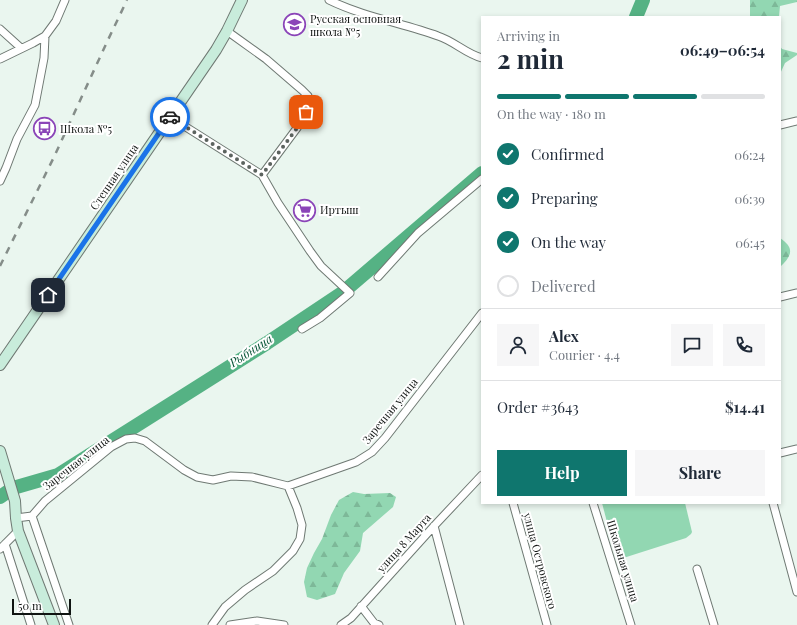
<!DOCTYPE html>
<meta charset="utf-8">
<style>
body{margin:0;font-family:"Playfair Display",serif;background:#f6f6f7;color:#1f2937;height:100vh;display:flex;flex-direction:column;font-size:15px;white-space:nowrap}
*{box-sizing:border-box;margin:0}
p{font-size:13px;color:#747a83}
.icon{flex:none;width:22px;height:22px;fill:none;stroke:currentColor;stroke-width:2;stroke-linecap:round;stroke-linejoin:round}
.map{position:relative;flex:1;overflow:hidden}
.drawer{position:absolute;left:481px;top:16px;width:300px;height:488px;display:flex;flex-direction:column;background:#fff;border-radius:0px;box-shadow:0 2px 6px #0003}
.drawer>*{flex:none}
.scale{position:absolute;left:12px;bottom:10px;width:59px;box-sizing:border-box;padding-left:4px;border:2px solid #101412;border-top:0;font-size:11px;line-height:14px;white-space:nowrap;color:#101412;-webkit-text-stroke:3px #fff;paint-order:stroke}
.pin{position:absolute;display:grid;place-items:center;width:34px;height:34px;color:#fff;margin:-17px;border-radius:8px;box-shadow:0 2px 6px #0006}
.courier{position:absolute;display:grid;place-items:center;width:40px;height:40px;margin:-20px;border:3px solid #1a73e8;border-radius:50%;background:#fff;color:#222;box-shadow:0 1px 5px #0007}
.overview em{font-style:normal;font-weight:700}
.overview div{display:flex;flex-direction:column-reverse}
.overview{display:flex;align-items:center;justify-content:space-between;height:68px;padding:0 16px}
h1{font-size:26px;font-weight:700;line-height:30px}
.bar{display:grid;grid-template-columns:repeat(4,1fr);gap:6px 4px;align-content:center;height:48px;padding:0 16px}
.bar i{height:5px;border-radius:3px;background:#e0e1e3}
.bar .current{background:#0f766e}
.bar p{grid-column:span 4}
.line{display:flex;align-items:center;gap:10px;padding:0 16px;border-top:1px solid #e0e1e3}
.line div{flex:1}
.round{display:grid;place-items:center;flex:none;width:42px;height:42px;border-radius:0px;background:#f6f6f7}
ol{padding:0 16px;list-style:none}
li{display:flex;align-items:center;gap:12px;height:44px}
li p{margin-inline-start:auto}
li .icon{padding:4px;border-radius:50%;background:#0f766e;color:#fff;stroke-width:4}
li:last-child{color:#747a83}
li i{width:22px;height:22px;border:2px solid #e0e1e3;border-radius:50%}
.action{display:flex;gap:8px;margin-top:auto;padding:8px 16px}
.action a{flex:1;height:46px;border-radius:0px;background:#0f766e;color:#fff;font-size:16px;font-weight:700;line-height:46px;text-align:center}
.action a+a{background:#f6f6f7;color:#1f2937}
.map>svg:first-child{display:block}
</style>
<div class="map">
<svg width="797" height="625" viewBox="0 0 797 625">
<defs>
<pattern id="forest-firs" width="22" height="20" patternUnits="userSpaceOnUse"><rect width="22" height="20" fill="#92d7b2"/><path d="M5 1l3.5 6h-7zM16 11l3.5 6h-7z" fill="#7db898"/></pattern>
</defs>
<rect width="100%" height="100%" fill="#eaf6ef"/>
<path fill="#92d7b2" d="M602,503h83l7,29 -1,2 -5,4 -69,22z"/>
<path fill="url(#forest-firs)" d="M750,0h47v2l-17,4 -1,11h-29z
M780,46l2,3 15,4v2l-12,8 -5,11z
M780,238c15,10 12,18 0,29z
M353,492l11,2 26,-1 6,4 -3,10 -30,26 -3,18 -16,22 -9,21 -18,6 -10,-3 -3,-15 3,-14 7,-15 8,-14 9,-24 8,-15z"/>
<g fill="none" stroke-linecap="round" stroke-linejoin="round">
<path stroke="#55b284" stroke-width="14" d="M636,17l7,-17
M0,497l13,-9 45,-13 209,-132 75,-50 140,-120"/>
<defs>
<path id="street" d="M329,0c35,17 73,23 109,36 16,5 28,18 44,22
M0,29l21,19
M227,31l39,28 36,31 6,6 2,6 -4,10 -9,16 -35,47
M0,59l33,-16 12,-7 11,-15 9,-21
M170,117l92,58 16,28 32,48 11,15 29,27 -30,25 -18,11
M780,125l17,-4
M0,181l6,-13 11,-29 18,-34 9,-47 1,-22
M378,277l40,-44 64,-54
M780,297l17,-4
M780,453l17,-4
M513,503l34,122
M593,503l38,122
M773,503l24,89
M32,516l13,-15 66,-54 15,-8 9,-1 10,3 39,29 13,7 16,3 18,-4 21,1 36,9 68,-24 16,-10 13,-14 97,-125
M32,516l37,109
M16,518l16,-2
M434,526l26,99
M5,544l26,81
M0,549l18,-18
M697,569l17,56
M361,606l13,17 5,2
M212,625l13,-18 20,-17 28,-19 20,-20 7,-12 2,-14 -5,-17 -9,-22
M230,625l27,-4 27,4
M341,625l10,-7 83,-92 48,-51"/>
<path id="secondary" d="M0,365l216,-315 11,-19 15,-31
M0,451l15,50 1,17 2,13 36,94"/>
</defs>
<use href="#street" stroke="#6f7973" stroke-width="9"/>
<use href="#secondary" stroke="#6f7973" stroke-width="12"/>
<use href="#street" stroke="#fff" stroke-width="7"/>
<use href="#secondary" stroke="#c8ecdb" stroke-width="10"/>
<path stroke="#858d89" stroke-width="2.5" stroke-dasharray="7 7" stroke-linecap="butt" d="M0,266l54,-109 53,-115 20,-42"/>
</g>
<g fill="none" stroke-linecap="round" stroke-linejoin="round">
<path stroke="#5c635f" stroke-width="4" stroke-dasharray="0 7.2" d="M170,117l92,58 35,-47 9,-16"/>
<path stroke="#1a73e8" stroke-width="5" d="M48,295l122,-178"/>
</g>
<defs>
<symbol id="school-ring" viewBox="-11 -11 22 22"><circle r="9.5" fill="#fff" stroke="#8b45b8" stroke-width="1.5"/><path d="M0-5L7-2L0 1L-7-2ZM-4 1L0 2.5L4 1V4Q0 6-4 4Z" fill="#8b45b8"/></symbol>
<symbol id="bus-ring" viewBox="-11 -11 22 22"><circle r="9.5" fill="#fff" stroke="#8b45b8" stroke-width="1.5"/><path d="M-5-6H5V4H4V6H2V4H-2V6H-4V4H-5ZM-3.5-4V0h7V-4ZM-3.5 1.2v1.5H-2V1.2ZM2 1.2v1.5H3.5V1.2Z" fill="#8b45b8"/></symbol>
<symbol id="supermarket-ring" viewBox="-11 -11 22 22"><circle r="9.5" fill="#fff" stroke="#8b45b8" stroke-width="1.5"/><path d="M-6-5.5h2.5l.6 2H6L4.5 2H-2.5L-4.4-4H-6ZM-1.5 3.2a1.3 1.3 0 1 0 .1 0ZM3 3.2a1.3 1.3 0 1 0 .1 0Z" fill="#8b45b8"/></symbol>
</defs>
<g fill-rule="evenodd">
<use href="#school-ring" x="282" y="12" width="25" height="25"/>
<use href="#bus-ring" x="32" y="116" width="25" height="25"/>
<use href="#supermarket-ring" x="292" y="198" width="25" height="25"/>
</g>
<g text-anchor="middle" stroke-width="4" stroke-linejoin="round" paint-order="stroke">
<g font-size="11" fill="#101412" stroke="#fff" text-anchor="start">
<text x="310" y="23">Русская основная<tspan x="310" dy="13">школа №5</tspan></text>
<text x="60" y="133">Школа №5</text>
<text x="320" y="214">Иртыш</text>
</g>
<g font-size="11" fill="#101412" stroke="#fff">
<text transform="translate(114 177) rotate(-56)" y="4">Степная улица</text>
<text transform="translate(390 411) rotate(-51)" y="4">Заречная улица</text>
<text transform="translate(76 463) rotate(-38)" y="4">Заречная улица</text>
<text transform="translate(404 543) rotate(-48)" y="4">улица 8 Марта</text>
<text transform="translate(540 561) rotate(75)" y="4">улица Островского</text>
<text transform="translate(623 561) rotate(73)" y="4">Школьная улица</text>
</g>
<g font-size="12" font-style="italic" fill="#035133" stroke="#fff">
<text transform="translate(251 351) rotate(-33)" y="4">Рыбница</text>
</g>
</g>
</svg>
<div class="scale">50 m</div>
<div class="pin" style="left:306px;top:112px;background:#ea580c"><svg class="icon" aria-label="bag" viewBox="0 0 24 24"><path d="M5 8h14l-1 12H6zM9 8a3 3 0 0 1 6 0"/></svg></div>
<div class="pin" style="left:48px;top:295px;background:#1f2937"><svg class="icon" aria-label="home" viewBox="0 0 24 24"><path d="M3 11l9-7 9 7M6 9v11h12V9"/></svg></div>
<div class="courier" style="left:170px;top:117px"><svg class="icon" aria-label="car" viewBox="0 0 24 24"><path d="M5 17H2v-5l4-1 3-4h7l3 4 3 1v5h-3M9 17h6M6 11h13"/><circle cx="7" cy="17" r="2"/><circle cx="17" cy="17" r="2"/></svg></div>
<section class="drawer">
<div class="overview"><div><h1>2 min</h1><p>Arriving in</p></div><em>06:49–06:54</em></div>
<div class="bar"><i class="current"></i><i class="current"></i><i class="current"></i><i></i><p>On the way · 180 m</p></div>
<ol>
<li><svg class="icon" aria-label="check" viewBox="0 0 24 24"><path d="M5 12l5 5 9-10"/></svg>Confirmed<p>06:24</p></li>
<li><svg class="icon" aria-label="check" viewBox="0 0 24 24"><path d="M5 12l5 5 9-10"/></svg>Preparing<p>06:39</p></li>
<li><svg class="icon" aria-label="check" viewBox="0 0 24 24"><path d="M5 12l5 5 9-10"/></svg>On the way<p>06:45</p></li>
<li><i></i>Delivered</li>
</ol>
<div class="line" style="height:72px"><a class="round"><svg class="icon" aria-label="person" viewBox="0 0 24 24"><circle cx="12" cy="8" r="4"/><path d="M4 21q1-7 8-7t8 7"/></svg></a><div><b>Alex</b><p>Courier · 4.4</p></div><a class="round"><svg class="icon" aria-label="chat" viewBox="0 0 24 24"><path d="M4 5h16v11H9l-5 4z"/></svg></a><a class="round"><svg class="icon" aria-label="phone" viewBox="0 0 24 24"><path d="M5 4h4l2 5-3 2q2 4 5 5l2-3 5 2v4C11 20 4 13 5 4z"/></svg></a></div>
<div class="line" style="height:52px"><div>Order #3643</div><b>$14.41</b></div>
<div class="action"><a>Help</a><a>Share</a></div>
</section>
</div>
